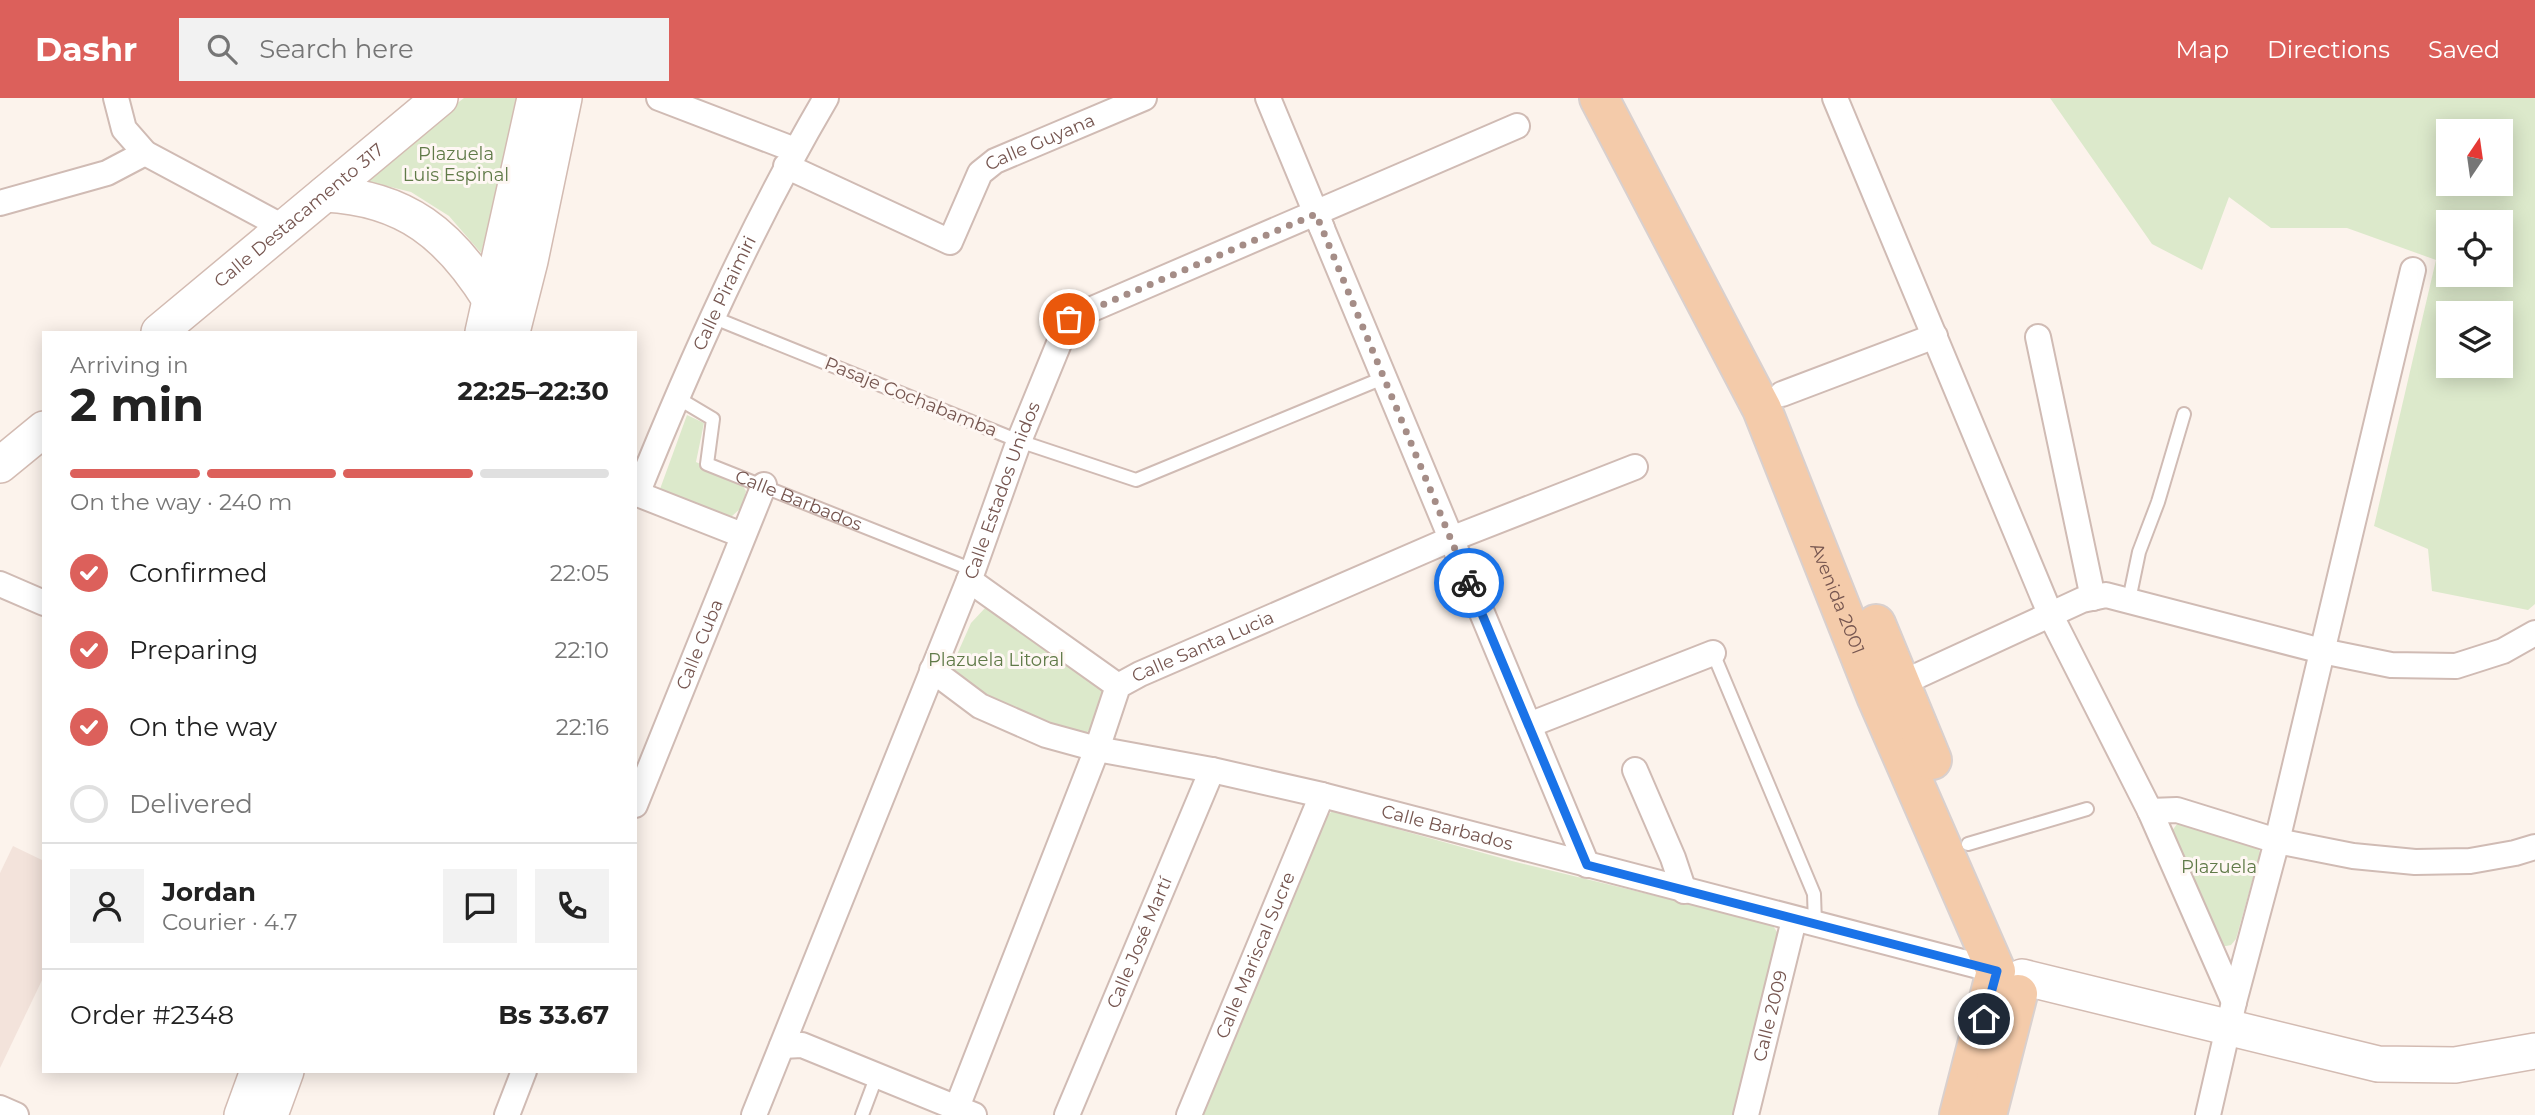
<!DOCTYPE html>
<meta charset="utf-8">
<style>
body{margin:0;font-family:Montserrat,sans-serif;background:#f2f2f2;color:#222;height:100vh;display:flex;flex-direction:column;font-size:26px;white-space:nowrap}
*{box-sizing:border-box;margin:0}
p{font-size:23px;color:#767676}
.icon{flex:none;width:38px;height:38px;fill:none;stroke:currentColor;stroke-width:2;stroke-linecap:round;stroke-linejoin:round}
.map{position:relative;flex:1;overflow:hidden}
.panel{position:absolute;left:42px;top:233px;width:595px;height:742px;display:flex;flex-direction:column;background:#fff;border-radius:0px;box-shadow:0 4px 18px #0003}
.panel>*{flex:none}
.needle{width:46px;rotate:13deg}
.buttons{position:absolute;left:2436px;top:21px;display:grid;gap:14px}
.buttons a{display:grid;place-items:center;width:77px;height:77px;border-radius:0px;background:#fff;box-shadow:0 4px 18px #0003;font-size:35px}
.pin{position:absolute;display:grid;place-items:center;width:60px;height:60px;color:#fff;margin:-30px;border:4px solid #fff;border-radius:50%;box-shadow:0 2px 7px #0007}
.courier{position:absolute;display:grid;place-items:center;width:70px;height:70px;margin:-35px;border:5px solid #1a73e8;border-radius:50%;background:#fff;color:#222;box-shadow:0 2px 9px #0007}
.head em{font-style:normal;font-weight:700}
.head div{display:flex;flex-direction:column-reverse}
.head{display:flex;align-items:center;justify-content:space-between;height:119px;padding:0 28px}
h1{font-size:46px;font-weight:700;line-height:52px}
.bar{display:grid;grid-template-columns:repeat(4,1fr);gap:10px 7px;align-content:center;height:84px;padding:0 28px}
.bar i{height:9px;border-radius:5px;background:#e0e0e0}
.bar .current{background:#dc605b}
.bar p{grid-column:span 4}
.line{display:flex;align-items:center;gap:18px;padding:0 28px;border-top:2px solid #e0e0e0}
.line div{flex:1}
.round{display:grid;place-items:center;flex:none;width:74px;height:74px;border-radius:0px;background:#f2f2f2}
ol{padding:0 28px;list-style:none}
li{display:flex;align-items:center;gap:21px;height:77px}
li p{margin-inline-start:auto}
li .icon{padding:7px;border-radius:50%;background:#dc605b;color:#fff;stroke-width:4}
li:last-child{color:#767676}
li i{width:38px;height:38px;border:4px solid #e0e0e0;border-radius:50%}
header{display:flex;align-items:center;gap:42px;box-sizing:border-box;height:98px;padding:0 35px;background:#dc605b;color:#fff}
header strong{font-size:33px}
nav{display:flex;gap:38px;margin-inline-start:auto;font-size:24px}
.search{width:490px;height:63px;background:#f2f2f2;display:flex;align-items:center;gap:18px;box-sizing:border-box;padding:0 24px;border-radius:0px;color:#767676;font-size:26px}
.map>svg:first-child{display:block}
</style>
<header>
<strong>Dashr</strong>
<div class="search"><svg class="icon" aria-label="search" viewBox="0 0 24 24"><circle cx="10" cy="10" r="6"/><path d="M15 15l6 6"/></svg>Search here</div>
<nav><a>Map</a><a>Directions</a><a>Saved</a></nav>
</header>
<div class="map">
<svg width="2535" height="1017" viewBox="0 0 2535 1017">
<rect width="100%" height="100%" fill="#fcf3ec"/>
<path fill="#f3e3db" d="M13,748l31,15v115l-44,92v-195z"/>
<path fill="#dce9cb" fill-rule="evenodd" d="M464,0h60l-43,155 -32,-37 -38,-24 -53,-13z
M2050,0h485v506l-7,6 -96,-19 -4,-42 -54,-23 62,-266 -89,-32h-76l-42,-31 -27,73 -50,-26zM2448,33h53v53h-53zM2448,124h53v53h-53zM2501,215v53h-53v-53z
M687,317l17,8 -8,39 45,21 5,8 -4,16 -11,10 -71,-28z
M986,509l116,83c3,17 -7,37 -20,47 -48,-17 -95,-30 -131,-69l20,-45z
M1332,713l180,50 260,63 8,13 -45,178h-535l122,-293z
M2186,724l72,22 2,9 -24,86 -5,6 -10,2 -52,-112 8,-11z"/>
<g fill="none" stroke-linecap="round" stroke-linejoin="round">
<defs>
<g id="lane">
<path d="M712,219l307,124 117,39 247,-102"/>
<path id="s1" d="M676,299l37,22 -6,45 266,106"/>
<path d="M2129,502l10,-48 19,-50 26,-88"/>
<path d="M1713,555l101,241 1,30"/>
<path d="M1968,746l119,-35"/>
<path d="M862,1017l15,-40"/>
</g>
<g id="street">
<path d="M116,0l8,31 21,24 140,75"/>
<path d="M659,0l136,52"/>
<path d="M1268,0l54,130"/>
<path d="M1835,0l216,518 99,195 84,191"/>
<path id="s2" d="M786,68l164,76 30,-69 15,-12 149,-63"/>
<path d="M0,105l107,-30 38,-20"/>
<path d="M1316,116l271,651"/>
<path d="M2038,239l55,261"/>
<path d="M1782,296l153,-58"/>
<path d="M635,395l107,42"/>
<path id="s3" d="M637,396c55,-136 115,-270 189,-396"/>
<path d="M969,482l149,106"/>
<path d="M0,486l44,19"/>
<path id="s4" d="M932,572l48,36 66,29 51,14 115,21 110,25 683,178"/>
<path d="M1889,591l193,-89 24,-5 216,56 69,14 65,1 47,-15 32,-18"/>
<path d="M1529,627l184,-72"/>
<path d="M1635,672l38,88 11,33"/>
<path id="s5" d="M635,707l129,-320"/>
<path d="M2150,713l27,-1 100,31 76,15 62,6 55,-1 45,-8 20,-6"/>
<path d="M782,948l20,-1 172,70"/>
<path d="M0,1010l16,7"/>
<path d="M507,1017l17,-44"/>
<path id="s6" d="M754,1017l219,-545 46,-129 50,-122 448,-193"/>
<path id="s7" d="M954,1017l143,-366 21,-63 22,-12 311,-135 184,-72"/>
<path id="s8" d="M1067,1017l145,-345"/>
<path id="s9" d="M1189,1017l133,-320"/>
<path id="s10" d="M1746,1017l48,-195"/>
<path d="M2208,1017l26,-113 43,-161 136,-571"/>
</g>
<g id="secondary">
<path d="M325,96c81,4 125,41 166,107l13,3"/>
<path id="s11" d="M159,234l281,-234"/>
<path d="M483,234l52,-234"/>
<path d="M512,234l18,-71 34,-163"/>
<path d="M0,367l44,-36"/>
<path d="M2022,879l356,87 77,1 80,-14"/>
<path d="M242,1017l16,-44"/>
<path d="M270,1017l16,-44"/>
</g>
<g id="primary">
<path id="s12" d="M1599,0l163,311 114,287 120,275 -37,144"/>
<path d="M1876,526l56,136"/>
<path d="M1987,1017l31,-121"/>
</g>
</defs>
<use href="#lane" stroke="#d0bbb4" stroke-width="16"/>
<use href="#street" stroke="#d0bbb4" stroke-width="28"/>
<use href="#secondary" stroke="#d3bbb2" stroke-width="38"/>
<use href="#primary" stroke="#d9d0ce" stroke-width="42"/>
<use href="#lane" stroke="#fff" stroke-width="12"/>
<use href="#street" stroke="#fff" stroke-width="24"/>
<use href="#secondary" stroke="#fff" stroke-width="35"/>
<use href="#primary" stroke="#f4cbaa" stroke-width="38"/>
</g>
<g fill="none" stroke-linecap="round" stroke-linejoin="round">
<path stroke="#a58d87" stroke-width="7" stroke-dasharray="0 12.6" d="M1069,221l247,-105 153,369"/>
<path stroke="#1a73e8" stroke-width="9" d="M1469,485l118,282 410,106 -13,48"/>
</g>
<g text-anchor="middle" stroke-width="6" stroke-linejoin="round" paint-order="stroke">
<g font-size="18" fill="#765650" stroke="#fef7f3">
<text dy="6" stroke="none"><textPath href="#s2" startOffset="324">Calle Guyana</textPath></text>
<text dy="6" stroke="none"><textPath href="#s11" startOffset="182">Calle Destacamento 317</textPath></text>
<text dy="6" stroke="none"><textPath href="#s3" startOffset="219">Calle Piraimiri</textPath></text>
<text transform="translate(911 299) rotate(22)" y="6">Pasaje Cochabamba</text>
<text dy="6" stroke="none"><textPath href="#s6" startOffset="672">Calle Estados Unidos</textPath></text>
<text dy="6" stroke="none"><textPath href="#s1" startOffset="187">Calle Barbados</textPath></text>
<text dy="6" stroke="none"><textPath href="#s12" startOffset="555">Avenida 2001</textPath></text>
<text dy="6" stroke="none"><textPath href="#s5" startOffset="173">Calle Cuba</textPath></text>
<text dy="6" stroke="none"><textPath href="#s7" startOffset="553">Calle Santa Lucia</textPath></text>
<text dy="6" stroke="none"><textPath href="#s4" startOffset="544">Calle Barbados</textPath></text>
<text dy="6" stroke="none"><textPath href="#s8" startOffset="187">Calle José Martí</textPath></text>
<text dy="6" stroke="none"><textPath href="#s9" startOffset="173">Calle Mariscal Sucre</textPath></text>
<text dy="6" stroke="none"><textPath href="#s10" startOffset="102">Calle 2009</textPath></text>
</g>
<g font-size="18" fill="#607a48" stroke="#fef7f3">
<text x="456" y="62">Plazuela<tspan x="456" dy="21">Luis Espinal</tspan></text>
<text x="996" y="568">Plazuela Litoral</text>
<text x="2219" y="775">Plazuela</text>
</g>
</g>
</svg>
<div class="buttons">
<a><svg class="needle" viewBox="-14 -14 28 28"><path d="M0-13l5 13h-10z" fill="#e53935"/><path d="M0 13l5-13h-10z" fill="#767676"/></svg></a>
<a><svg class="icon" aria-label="locate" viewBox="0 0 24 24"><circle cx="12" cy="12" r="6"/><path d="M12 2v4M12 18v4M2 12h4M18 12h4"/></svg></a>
<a><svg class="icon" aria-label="layers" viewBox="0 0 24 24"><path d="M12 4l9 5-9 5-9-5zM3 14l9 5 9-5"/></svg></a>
</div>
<div class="pin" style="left:1069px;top:221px;background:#ea580c"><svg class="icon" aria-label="bag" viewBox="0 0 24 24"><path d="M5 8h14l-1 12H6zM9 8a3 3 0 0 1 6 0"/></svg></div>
<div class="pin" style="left:1984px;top:921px;background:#1f2937"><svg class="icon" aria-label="home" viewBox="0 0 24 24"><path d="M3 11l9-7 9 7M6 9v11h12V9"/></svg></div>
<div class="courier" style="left:1469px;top:485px"><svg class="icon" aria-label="bike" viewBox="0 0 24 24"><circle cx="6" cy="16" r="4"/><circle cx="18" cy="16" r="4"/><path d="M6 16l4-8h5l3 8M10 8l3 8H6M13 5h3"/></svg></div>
<section class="panel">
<div class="head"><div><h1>2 min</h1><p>Arriving in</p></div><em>22:25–22:30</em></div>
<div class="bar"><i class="current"></i><i class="current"></i><i class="current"></i><i></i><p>On the way · 240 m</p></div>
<ol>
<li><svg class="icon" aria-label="check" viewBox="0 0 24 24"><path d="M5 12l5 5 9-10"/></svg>Confirmed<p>22:05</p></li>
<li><svg class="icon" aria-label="check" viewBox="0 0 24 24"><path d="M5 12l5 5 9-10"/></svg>Preparing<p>22:10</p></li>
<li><svg class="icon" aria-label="check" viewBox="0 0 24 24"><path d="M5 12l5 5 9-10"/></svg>On the way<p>22:16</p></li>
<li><i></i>Delivered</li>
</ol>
<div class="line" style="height:126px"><a class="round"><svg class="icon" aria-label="person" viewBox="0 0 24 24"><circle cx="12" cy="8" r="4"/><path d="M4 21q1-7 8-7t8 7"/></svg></a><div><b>Jordan</b><p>Courier · 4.7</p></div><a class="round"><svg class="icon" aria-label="chat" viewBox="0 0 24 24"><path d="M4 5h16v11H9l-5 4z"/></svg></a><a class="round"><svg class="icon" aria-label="phone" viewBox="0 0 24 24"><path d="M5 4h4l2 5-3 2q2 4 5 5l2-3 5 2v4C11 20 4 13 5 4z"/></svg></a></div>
<div class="line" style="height:91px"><div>Order #2348</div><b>Bs 33.67</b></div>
</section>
</div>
